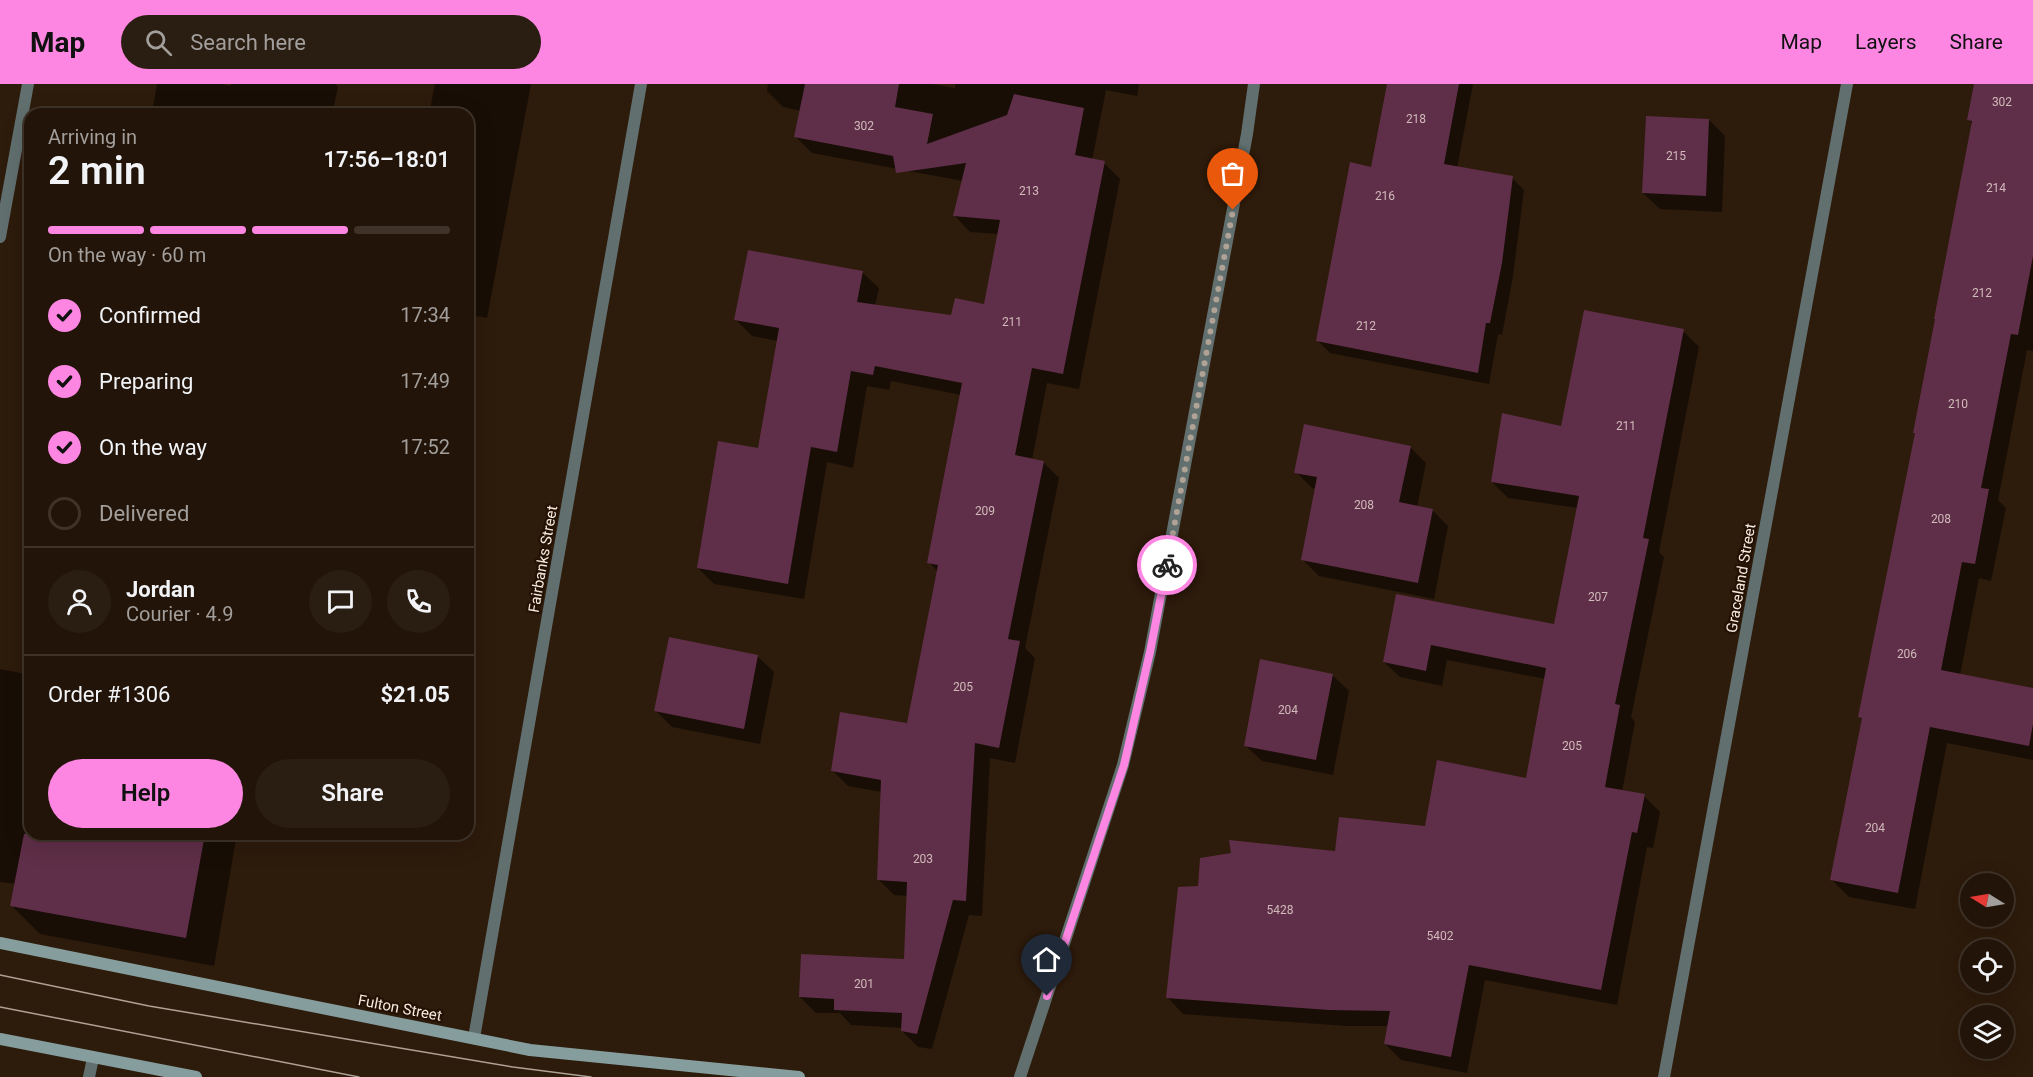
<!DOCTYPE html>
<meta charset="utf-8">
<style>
body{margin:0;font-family:Roboto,sans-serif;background:#2a1d12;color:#f1f3f6;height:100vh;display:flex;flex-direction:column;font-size:22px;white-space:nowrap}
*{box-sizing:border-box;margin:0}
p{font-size:20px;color:#a29e9c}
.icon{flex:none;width:33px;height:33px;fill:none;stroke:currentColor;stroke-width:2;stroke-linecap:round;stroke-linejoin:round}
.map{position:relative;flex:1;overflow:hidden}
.drawer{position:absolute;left:24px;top:24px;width:450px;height:732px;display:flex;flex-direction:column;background:#221408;border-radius:18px;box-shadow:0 6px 24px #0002,0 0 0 2px #3f3329}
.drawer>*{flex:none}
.needle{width:39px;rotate:281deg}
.fabs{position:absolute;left:1960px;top:789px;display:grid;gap:12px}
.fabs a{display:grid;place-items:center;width:54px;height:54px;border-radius:50%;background:#221408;box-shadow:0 6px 24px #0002,0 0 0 2px #3f3329;font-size:30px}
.pin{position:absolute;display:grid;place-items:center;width:51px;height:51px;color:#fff;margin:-62px -26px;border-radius:50% 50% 50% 0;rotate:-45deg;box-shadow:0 0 6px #0007}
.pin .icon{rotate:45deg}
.courier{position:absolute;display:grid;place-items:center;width:60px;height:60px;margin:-30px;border:4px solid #fd86e2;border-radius:50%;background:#fff;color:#222;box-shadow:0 2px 8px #0007}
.head em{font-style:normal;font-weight:600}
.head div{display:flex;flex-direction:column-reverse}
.head{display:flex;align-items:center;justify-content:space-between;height:102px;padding:0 24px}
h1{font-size:39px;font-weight:600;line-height:45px}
.bar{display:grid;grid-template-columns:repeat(4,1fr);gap:9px 6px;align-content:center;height:72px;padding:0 24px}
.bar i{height:8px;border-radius:4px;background:#3f3329}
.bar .selected{background:#fd86e2}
.bar p{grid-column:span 4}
.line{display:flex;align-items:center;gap:15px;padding:0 24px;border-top:2px solid #3f3329}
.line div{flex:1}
.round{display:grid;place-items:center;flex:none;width:63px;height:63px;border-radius:32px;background:#2a1d12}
ol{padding:0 24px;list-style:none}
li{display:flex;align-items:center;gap:18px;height:66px}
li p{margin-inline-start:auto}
li .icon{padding:6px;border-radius:50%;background:#fd86e2;color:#111;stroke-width:4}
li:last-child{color:#a29e9c}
li i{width:33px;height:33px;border:3px solid #3f3329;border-radius:50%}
.button{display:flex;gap:12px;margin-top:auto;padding:12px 24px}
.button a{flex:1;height:69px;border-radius:36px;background:#fd86e2;color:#111;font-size:24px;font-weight:600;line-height:69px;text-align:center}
.button a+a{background:#2a1d12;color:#f1f3f6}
header{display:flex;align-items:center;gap:36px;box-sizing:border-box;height:84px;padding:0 30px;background:#fd86e2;color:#111}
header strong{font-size:28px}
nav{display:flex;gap:33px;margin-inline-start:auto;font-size:21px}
.search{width:420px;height:54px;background:#2a1d12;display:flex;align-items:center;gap:15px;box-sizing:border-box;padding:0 21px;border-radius:33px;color:#a29e9c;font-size:22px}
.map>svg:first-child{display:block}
</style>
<header>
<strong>Map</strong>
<div class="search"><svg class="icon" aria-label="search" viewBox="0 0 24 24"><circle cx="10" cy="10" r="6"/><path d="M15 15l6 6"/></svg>Search here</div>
<nav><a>Map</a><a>Layers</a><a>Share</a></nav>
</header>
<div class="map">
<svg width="2033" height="993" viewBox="0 0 2033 993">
<rect width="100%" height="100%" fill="#2d1b0b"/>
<path fill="#0007" d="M157,0h64l10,2v-2h104l3,3 -6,27h-180z
M435,0h96l-44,234 -12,-2 -7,91v-293h-39z
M768,0h164l23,4v-4h184l-2,12 -31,-6 -14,70 12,3 16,16 -15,77 -26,133 -32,-6 -15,77 11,2 16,16 -34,170 10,10 -20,105 -25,-5 -8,158 -13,-1 -37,134 -14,-2 -16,-16 1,-3 -52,-3 -11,-12h-24l-16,-16 105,-37 3,-64 -14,-1 -16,-16 4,-87 -34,-6 -16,-16 76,-45 30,-153 -9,-10 32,-167 -70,-14 -2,9 -22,-4 -14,82 -26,-6 -23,137 -90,-15 -16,-16 62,-118 18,-109 -26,-5 -16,-16 13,-68 114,21 16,15 -4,18 78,11 32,-11 14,-72 -29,-2 -15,-16 8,-35 -151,-28 -16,-16 5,-26 -18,-4 -16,-16z
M1388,0h85l-16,84 55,10 12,12 -11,86 -11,59 -4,-1 -9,50 -159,-31 -12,-12 54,-173z
M1975,0h58v267l-6,-1 -29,150 8,8 -15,73 -12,-3 -19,97 73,14v71l-86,-17 -32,166 -66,-12 -17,-17 31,-160 -3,-4 56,-282 57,-310 -5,-5z
M1709,36l16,16 -3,76 -62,-3 -17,-16z
M1683,247l16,16 -40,205 5,5 -33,160 4,5 -13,70 22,4 16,16 -7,36 -6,-1 -30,158 -132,-25 -18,93 -66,-13 -16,-16 4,-18h-43l-163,-12 -15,-16 32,-110 226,-60 101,-49 19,-100 -99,-19 -5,26 -42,-9 -16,-15 13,-67 158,31 23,-118 -70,-10 -16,-16z
M1410,363l16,16 -9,44 15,3 16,16 -14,73 -115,-23 -17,-17 14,-70 -4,-1 -16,-16z
M757,572l17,16 -14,72 -88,-17 -16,-16z
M0,585l30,6v159h207l-23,132 -174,-32 -28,-28 4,-22 -16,-2z
M1332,591l17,16 -16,84 -71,-14 -17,-16z"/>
<path fill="#5f2e48" d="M805,0h94l-4,23 38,7 -6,30 80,-29 7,-21 70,14 -9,47 30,6 -42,213 -31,-6 -17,87 29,6 -36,178 12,2 -21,107 -24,-5 -9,158 -13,-1 -36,134 -16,-3 1,-18 -68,-3v-11l-35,-2 2,-43 103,5 3,-77 -30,-2 4,-100 -50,-9 9,-59 67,11 31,-158 -11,-2 35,-180 -87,-17 -2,9 -22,-4 -14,81 -26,-5 -23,137 -91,-16 21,-127 40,7 21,-120 -45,-8 14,-70 115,21 -6,31 94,13 4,-17 29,6 16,-84 -47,-4 13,-53 -70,10 -3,-17 -99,-19z
M1387,0h72l-15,80 69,12 -11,87 -12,60h-4l-8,50 -162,-32 34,-179 21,5z
M1974,0h59v172l-15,79 -7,-1 -30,154 8,1 -14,75 -13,-2 -21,108 92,18v36l-4,22 -99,-19 -32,166 -68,-13 32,-162 -4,-1 57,-284h-2l22,-114h-1l38,-198 -5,-1z
M1646,32l63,3 -3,77 -64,-3z
M1584,226l100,19 -41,209 6,1 -34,165 5,1 -15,82 40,7 -8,39 -5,-1 -31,158 -132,-25 -18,92 -67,-13 6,-33 -61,-1 -163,-12 12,-111 20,-1 2,-28 31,-5 -2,-13 106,11 4,-34 86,9 12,-66 89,18 20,-110 -115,-23 -5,26 -43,-9 13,-68 158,30 25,-128 -88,-14 11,-69 59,13z
M1304,340l107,22 -12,56 34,7 -15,74 -117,-23 16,-83 -23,-4z
M669,553l89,18 -14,74 -90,-18z
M1260,575l73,15 -17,86 -72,-14z
M24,750h181l-19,104 -176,-32z"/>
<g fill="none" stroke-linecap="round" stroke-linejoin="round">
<path stroke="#616f6f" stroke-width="12" d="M0,153l28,-153
M474,954l167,-954
M89,993l4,-19
M1020,993l103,-312 27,-113 97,-518 7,-50
M1664,993l183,-993"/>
<path stroke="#859d9d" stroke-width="12" d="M0,859l530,107 269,27
M0,955l196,38"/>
<path stroke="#b0a195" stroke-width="1.5" d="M0,891l149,31 364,61 78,10
M0,923l359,70"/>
</g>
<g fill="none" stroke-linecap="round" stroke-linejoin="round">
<path stroke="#b0a295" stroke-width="6" stroke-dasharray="0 10.8" d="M1167,481l66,-355"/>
<path stroke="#fd86e2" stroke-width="8" d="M1047,912l77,-231 26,-113 17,-87"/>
</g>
<g text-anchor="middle" stroke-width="4.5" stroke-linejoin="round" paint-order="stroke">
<g font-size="12" fill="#d1bbba">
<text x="2002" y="22">302</text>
<text x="1416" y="39">218</text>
<text x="864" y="46">302</text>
<text x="1676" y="76">215</text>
<text x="1996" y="108">214</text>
<text x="1029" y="111">213</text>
<text x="1385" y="116">216</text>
<text x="1982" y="213">212</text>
<text x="1012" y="242">211</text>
<text x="1366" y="246">212</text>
<text x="1958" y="324">210</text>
<text x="1626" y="346">211</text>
<text x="1364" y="425">208</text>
<text x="985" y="431">209</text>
<text x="1941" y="439">208</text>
<text x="1598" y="517">207</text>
<text x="1907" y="574">206</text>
<text x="963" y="607">205</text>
<text x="1288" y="630">204</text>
<text x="1572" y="666">205</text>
<text x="1875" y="748">204</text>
<text x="923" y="779">203</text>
<text x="1280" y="830">5428</text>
<text x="1440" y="856">5402</text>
<text x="864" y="904">201</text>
</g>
<g font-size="15" fill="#f7eae0" stroke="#231203">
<text transform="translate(543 475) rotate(-80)" y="5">Fairbanks Street</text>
<text transform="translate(1741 494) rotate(-80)" y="5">Graceland Street</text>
<text transform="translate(400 924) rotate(11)" y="5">Fulton Street</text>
</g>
</g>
</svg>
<div class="fabs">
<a><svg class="needle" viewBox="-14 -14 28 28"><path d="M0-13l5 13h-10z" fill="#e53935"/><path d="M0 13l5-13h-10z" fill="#a29e9c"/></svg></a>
<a><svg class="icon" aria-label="locate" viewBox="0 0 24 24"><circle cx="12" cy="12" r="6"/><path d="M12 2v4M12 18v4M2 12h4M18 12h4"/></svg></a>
<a><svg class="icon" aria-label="layers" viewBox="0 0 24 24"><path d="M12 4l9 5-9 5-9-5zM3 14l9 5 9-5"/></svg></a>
</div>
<div class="pin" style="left:1233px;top:126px;background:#ea580c"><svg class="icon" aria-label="bag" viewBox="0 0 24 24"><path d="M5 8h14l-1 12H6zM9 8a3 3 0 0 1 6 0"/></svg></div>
<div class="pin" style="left:1047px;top:912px;background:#1f2937"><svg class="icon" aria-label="home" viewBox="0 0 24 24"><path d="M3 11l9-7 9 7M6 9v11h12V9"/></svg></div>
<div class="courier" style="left:1167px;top:481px"><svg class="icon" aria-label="bike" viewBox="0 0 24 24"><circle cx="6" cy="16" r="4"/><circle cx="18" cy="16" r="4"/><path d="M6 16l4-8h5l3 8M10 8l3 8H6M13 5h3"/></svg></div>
<section class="drawer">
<div class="head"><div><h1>2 min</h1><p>Arriving in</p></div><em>17:56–18:01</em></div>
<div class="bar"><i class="selected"></i><i class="selected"></i><i class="selected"></i><i></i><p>On the way · 60 m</p></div>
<ol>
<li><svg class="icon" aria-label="check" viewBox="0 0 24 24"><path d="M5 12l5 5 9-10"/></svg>Confirmed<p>17:34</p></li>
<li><svg class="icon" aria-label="check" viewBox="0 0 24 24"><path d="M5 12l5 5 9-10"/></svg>Preparing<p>17:49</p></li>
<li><svg class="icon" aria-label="check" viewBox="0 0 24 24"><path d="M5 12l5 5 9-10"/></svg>On the way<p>17:52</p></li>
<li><i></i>Delivered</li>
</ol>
<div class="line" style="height:108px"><a class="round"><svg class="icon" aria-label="person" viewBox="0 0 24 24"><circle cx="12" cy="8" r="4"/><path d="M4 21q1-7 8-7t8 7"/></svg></a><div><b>Jordan</b><p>Courier · 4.9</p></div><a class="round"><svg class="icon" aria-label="chat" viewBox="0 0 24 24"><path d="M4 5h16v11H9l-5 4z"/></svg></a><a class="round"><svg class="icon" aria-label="phone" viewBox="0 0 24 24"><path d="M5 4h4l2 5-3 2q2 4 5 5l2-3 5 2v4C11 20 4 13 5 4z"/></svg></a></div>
<div class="line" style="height:78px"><div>Order #1306</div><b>$21.05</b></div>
<div class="button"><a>Help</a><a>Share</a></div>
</section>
</div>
